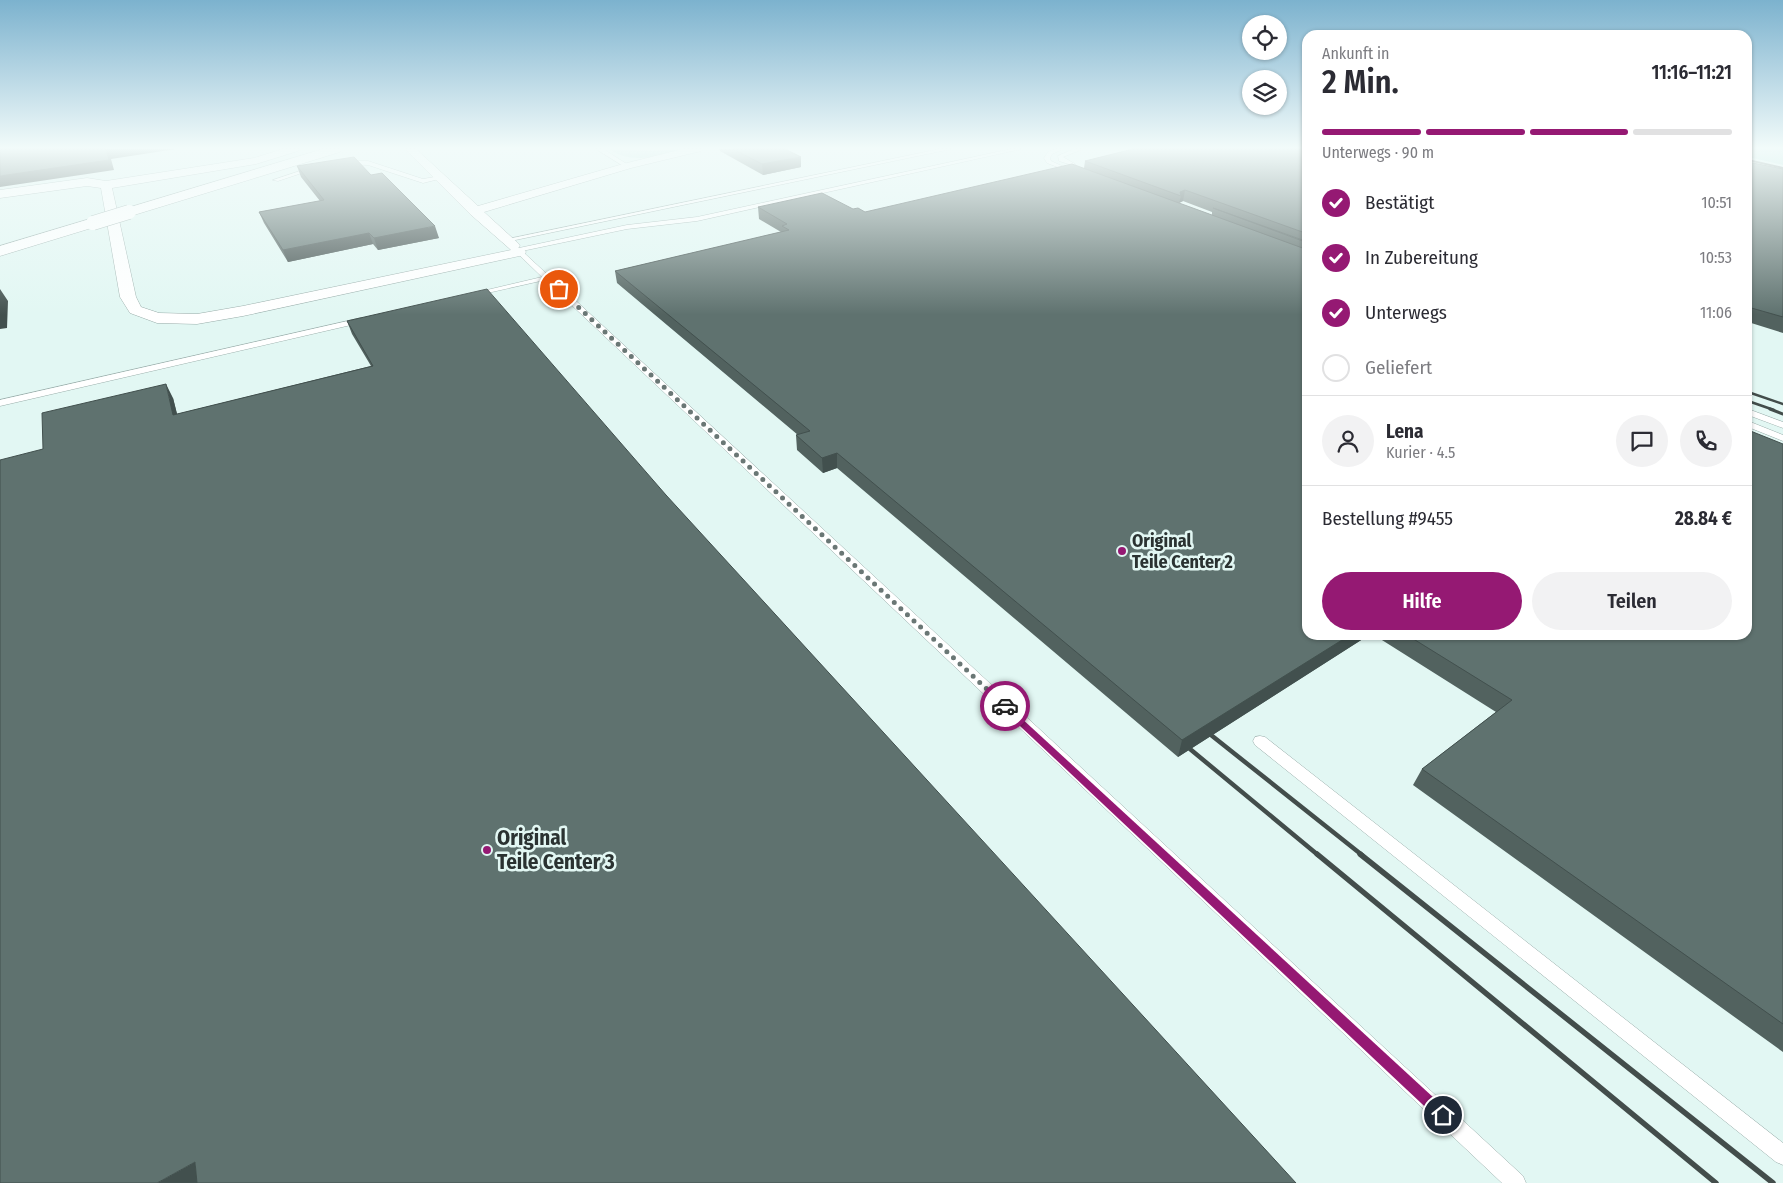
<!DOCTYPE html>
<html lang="de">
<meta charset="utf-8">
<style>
body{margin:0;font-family:"Fira Sans Condensed",sans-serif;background:#f2f2f3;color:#2b2b33;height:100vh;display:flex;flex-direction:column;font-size:19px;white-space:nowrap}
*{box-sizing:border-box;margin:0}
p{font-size:16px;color:#7c7c81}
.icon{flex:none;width:28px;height:28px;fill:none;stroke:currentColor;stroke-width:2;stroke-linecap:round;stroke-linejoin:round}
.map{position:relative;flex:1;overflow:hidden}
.panel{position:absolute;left:1302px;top:30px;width:450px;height:610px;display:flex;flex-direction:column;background:#fff;border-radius:15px;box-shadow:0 1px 4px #0004}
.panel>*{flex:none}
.controls{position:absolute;left:1242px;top:15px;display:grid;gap:10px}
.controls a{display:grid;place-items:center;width:45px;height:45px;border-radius:50%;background:#fff;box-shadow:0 1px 4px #0004;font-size:25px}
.pin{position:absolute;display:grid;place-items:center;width:42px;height:42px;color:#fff;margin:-21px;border:2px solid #fff;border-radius:50%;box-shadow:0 1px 5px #0007}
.courier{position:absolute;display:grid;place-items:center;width:50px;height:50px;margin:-25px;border:4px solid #951973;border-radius:50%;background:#fff;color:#222;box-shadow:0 1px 6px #0007}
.headline em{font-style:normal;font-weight:600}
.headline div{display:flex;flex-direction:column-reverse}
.headline{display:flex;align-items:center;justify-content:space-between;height:85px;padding:0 20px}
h1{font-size:32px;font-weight:600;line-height:38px}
.bar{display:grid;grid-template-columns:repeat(4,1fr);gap:8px 5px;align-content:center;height:60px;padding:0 20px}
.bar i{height:6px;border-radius:4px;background:#e1e1e2}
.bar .active{background:#951973}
.bar p{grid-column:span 4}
.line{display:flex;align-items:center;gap:12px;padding:0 20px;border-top:1px solid #e1e1e2}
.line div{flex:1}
.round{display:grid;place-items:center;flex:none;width:52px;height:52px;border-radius:26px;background:#f2f2f3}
ol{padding:0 20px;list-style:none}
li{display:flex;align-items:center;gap:15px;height:55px}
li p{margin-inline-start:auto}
li .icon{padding:5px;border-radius:50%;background:#951973;color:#fff;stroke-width:4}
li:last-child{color:#7c7c81}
li i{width:28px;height:28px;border:2px solid #e1e1e2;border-radius:50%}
.button{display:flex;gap:10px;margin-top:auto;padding:10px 20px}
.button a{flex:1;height:58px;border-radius:30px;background:#951973;color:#fff;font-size:20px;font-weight:600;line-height:58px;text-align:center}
.button a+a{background:#f2f2f3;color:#2b2b33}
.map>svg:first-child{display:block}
</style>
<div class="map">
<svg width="1783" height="1183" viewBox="0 0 1783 1183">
<rect width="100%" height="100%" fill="#e2f7f3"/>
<path fill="#acddd5" d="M609,149l44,2 29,-2c-26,7 -49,16 -73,0z
M1748,149h35v16l-35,-8z"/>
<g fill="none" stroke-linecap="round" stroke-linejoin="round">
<defs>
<path id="service" d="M596,149h7l27,17 -5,1z
M940,149h11l-445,93 -3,-2z
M1011,149h10l-324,72 -70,8 -105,22 1001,925 3,7h-24l-957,-903 -71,16 -4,-2 72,-17 -31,-30v-2h4l4,3 108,-23 70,-8z
M1055,149h8l-11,5 -2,4 1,3 22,10v2l-26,-10 -3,-5 4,-6z
M1074,149h9l-20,8 12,7v2l-16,-5 -1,-5z
M345,161h23l55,18 17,-3 3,2 -20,5 -55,-18 -25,-1z
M312,167l5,1 -39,13 -5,-1z
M361,318l4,2 -1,2 -364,84v-6z
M1748,409l35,13v6l-35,-13z
M1748,421l35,14v6l-35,-14z
M1260,736l5,1 518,406v22l-7,-3 -521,-417 -2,-4 2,-4z"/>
<path id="minor" d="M283,149h16l-1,2 -42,13 -144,24 24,109 5,10 18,6 38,1 46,-8 268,-56 -41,-36 -65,-65h11l62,57 145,-42 60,-15h19l-1,2 -70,17 -147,44 34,31 2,3 -2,2 6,1 2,3 -2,3 -281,61 -46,8 -40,-1 -27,-10 -10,-16 -19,-109 -14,-2 -87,12v-8l87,-12 19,3 148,-23z"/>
<path id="tertiary" d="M323,149h19l-2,3 -206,63h-10l-2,-3 2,-3z
M93,218l5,2 3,3 -3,3 -98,30v-10z"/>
</defs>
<use href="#service" stroke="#98aca9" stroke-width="1"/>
<use href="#minor" stroke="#98aca9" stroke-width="1"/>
<use href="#tertiary" stroke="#98aca9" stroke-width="1"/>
<use href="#service" fill="#fff" fill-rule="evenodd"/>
<use href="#minor" fill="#fff" fill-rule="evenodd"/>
<use href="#tertiary" fill="#fff" fill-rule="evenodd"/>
<path stroke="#434d4b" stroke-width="2" d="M1748,160l35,8"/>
<path stroke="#434d4b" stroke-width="2.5" d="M1748,392l35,12
M1748,401l26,9"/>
<path stroke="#434d4b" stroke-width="3" d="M1770,409l13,5"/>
<path stroke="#434d4b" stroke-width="4.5" d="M1211,735l151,120
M1190,749l128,106"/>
<path stroke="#434d4b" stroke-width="5.5" d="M1317,854l399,329
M1360,854l413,329"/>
<defs>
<path id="tertiary-bridge" d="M93,223l36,-11"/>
</defs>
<use href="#tertiary-bridge" stroke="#98aca9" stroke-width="15" stroke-linecap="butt"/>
<use href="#tertiary-bridge" stroke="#fff" stroke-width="14"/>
</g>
<path fill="#52625f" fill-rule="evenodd" d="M719,149h66l16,18 -38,8 -43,-24z
M1308,149v486h61l-191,122 -341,-289 -14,5 -26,-23 -1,-15h2l-181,-152 -2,-12 166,-39 -22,-13 -1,-12 95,2 12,3 219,-44 1,-7zM1183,201l29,11v3l-33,-12z
M1748,162l35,7v164l-35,-11z
M297,166l74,9 68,63 -61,12 -5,-6 -85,18 -24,-39 -5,-11 61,-11 -19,-24z
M347,321l319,174 -623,-46 130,-51 4,16 194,-48 -19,-32z
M1783,444v608l-370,-267 9,-16 74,-57 -122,-77h374z"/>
<path fill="#42504e" d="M106,149h70l-65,10 3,11 -114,17v-11z
M801,157v10l-38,8 -1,-11z
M1185,190l-2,11 -4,2 2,-7 -1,-4z
M435,226l4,12 -61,12 -4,-12z
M369,233l4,11 -85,18 -5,-12z
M0,289l8,12 -1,27 -7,1z
M166,384l7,14 8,32 -8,-15z
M837,453v15l-14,5 -1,-15z
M1350,635h19l-191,122 4,-17z
M195,1162l3,21h-41z"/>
<path fill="#5f726f" stroke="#42504e" d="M0,149h106l3,11 -109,16z
M733,149h52l16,8 -39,7z
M1133,149h175v85l-123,-44 -5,2 1,4 -96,-35z
M354,157l17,18 11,-2 53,53 -61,12 -5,-5 -86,17 -24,-38 65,-12 -27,-34z
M1748,162l35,7v148l-35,-10z
M1072,164l236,86v385h42l-168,105 -345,-287 -15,5 -26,-23 14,-4 -195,-160 174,-41 -7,-4 5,-2 -29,-17 64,-14 31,16 5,-1 7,4z
M1213,208l95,34v1z
M487,289l179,206 630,688h-1099l-2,-21 -38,21h-157v-723l43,-11 -1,-36 124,-29 7,31 200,-49 -26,-45z
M1748,430l35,14v580l-361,-255 90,-69 -105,-65h341z"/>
<linearGradient id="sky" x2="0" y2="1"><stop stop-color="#7cb2ce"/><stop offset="0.47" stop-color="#f2fbfa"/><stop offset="1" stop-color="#f2fbfa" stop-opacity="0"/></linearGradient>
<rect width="1783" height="315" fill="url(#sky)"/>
<path fill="#951973" d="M1005,703l442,407 2,5 -2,4 -4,2 -5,-2 -436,-410 -1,-3z"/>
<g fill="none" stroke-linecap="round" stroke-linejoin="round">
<path stroke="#6a7775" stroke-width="5" stroke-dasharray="0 9" d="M559,289l446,417"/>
</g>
<g fill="#951973" stroke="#e2f7f3" stroke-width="2">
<circle cx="1122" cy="551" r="5"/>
<circle cx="487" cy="850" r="5"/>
</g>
<g text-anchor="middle" stroke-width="5" stroke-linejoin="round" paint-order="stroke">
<g font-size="18" font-weight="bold" fill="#2a3231" stroke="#e2f7f3" text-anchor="start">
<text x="1132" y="547">Original<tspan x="1132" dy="21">Teile Center 2</tspan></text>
</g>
<g font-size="21" font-weight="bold" fill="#2a3231" stroke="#e2f7f3" text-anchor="start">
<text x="497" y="845">Original<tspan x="497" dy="24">Teile Center 3</tspan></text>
</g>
</g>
</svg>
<div class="controls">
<a><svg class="icon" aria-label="locate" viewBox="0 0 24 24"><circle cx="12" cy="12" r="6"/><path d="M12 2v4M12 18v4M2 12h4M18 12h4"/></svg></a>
<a><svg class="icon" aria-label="layers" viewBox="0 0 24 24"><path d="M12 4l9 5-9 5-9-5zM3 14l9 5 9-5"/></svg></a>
</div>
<div class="pin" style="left:559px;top:289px;background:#ea580c"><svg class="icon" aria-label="bag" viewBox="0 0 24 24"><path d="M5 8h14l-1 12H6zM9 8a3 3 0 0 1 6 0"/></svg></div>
<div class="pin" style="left:1443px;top:1115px;background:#1f2937"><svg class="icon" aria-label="home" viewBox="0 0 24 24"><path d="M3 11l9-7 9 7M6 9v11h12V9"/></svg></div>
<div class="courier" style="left:1005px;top:706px"><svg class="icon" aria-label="car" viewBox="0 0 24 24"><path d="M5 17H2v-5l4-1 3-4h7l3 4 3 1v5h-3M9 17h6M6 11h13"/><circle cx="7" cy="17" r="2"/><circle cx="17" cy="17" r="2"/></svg></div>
<section class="panel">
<div class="headline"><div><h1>2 Min.</h1><p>Ankunft in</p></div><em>11:16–11:21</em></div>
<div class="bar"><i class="active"></i><i class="active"></i><i class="active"></i><i></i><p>Unterwegs · 90 m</p></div>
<ol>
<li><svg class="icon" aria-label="check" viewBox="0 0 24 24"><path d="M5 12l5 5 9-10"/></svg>Bestätigt<p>10:51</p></li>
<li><svg class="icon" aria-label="check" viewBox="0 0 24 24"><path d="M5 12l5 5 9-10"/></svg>In Zubereitung<p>10:53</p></li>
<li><svg class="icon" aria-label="check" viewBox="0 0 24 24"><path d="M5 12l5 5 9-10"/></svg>Unterwegs<p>11:06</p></li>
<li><i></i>Geliefert</li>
</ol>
<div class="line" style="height:90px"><a class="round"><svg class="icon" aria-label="person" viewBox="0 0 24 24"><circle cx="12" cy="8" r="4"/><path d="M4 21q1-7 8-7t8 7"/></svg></a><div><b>Lena</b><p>Kurier · 4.5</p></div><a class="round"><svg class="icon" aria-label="chat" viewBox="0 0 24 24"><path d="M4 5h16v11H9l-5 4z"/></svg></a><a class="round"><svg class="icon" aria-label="phone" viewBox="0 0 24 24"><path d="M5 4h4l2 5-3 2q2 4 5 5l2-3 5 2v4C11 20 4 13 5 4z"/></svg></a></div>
<div class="line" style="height:65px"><div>Bestellung #9455</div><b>28.84 €</b></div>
<div class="button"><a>Hilfe</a><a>Teilen</a></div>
</section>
</div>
